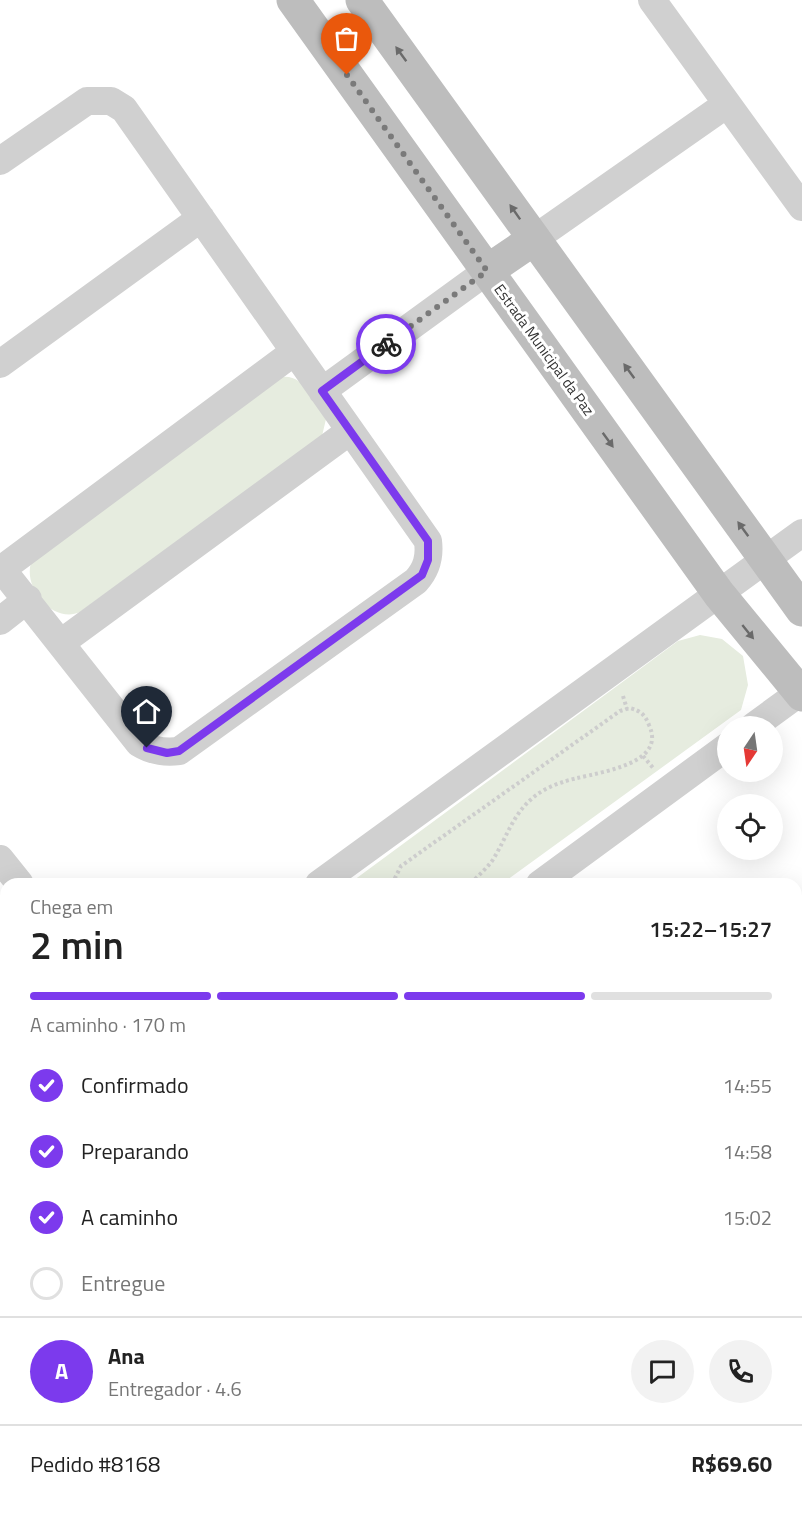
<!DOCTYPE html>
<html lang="pt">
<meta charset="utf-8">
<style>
body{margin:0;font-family:"Titillium Web",sans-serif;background:#f2f2f2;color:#222;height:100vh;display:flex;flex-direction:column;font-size:22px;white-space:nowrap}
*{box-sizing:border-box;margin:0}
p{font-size:20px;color:#767676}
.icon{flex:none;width:33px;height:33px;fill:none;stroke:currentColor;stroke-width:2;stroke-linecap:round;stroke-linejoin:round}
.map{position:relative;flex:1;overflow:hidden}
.sheet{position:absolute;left:0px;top:878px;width:802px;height:638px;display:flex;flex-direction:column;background:#fff;border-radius:18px 18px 0 0;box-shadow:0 6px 24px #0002}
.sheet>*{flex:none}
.needle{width:39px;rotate:193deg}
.buttons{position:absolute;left:717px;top:716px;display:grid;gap:12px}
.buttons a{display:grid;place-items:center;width:66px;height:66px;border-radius:50%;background:#fff;box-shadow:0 6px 24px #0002;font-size:30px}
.pin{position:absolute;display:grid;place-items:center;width:51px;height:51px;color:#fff;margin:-62px -26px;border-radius:50% 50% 50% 0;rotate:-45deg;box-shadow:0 0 6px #0007}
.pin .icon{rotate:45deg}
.courier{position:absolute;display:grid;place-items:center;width:60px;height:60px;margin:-30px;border:4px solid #7c3aed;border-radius:50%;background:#fff;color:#222;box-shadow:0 2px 8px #0007}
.overview em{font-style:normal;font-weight:600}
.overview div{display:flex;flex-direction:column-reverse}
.overview{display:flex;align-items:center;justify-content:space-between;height:102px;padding:0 30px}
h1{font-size:39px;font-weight:600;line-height:45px}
.bar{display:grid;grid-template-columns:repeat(4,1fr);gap:9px 6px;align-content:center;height:72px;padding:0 30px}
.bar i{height:8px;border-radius:4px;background:#e0e0e0}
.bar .on{background:#7c3aed}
.bar p{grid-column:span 4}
.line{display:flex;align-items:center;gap:15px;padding:0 30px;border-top:2px solid #e0e0e0}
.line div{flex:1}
.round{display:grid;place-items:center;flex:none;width:63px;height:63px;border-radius:32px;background:#f2f2f2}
ol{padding:0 30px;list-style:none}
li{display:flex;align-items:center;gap:18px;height:66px}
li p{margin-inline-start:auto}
li .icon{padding:6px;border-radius:50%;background:#7c3aed;color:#fff;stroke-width:4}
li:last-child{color:#767676}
li i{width:33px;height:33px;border:3px solid #e0e0e0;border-radius:50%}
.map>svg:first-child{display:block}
</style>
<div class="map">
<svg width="802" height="1514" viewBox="0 0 802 1514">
<rect width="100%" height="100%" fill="#fff"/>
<path fill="#e6ecdf" d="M281,377c23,-4 34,25 45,42l-4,17 -242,176c-26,12 -57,-23 -49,-49z
M700,635l22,4 21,17 5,29 -7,25 -238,173h-153l328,-242z"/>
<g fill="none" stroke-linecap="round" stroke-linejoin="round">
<path stroke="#cdcdcd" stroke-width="4" stroke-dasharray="3 3" stroke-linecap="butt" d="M623,696l4,13
M643,756l11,13
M392,884l9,-18 219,-155 10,-3c11,3 15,7 19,17 20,43 -62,48 -86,57 -10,3 -20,8 -28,14 -23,18 -28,42 -43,65 -6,8 -14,15 -22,23"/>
<path stroke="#d0d0d0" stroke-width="28" d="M652,0l150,207
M0,161l87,-60h24l13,8 304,432c2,16 -1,28 -12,40l-237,170c-15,2 -27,0 -40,-8l-139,-176
M534,239l193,-135
M0,364l201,-146
M322,391l165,-120
M2,569l292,-217
M0,621l28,-22
M62,642l288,-211
M754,726l48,-35
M0,859l20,25
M319,884l483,-351
M540,884l188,-138
M796,975l6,6
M796,1119l6,-4
M0,1308l6,11
M796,1320l6,-4
M796,1399l6,-2
M93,1509l1,5
M712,1509l2,5
M511,1514l9,-5"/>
<path stroke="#bdbdbd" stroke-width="33" d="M293,0l426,594 83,101
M362,0l440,610
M487,271l47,-32"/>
</g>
<defs><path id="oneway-solid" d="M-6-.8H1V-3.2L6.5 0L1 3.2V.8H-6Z" transform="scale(1.5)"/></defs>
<g fill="#6a6a6a">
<use href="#oneway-solid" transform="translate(401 54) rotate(-126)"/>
<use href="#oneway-solid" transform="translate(515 212) rotate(-125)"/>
<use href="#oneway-solid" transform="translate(629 371) rotate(-126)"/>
<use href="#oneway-solid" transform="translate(608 440) rotate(54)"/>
<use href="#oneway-solid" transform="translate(743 529) rotate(-126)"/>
<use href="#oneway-solid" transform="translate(748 632) rotate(51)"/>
</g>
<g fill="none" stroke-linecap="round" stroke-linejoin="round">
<path stroke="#7a7a7a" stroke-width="6" stroke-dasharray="0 10.8" d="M347,75l140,196 -101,73"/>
<path stroke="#7c3aed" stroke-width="8" d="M147,748l20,5 12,-2 243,-176 6,-15v-19l-106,-150 64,-47"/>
</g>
<g text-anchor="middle" stroke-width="6" stroke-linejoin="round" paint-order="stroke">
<g font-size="15" fill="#333" stroke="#fff">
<text transform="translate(544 350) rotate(54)" y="5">Estrada Municipal da Paz</text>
</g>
</g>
</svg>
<div class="buttons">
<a><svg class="needle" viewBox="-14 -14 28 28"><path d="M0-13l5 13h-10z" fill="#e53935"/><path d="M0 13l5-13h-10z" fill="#767676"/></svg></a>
<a><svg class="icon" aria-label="locate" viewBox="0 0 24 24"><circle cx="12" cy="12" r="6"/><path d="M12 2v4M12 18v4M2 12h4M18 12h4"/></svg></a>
</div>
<div class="pin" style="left:347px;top:75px;background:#ea580c"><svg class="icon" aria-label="bag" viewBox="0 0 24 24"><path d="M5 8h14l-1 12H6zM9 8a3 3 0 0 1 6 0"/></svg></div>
<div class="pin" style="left:147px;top:748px;background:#1f2937"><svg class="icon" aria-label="home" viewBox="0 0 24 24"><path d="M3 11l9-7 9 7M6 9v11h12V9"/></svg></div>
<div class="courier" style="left:386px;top:344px"><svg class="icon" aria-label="bike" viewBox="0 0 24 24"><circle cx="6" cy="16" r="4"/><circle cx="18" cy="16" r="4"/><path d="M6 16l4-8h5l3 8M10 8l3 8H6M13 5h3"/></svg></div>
<section class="sheet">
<div class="overview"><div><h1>2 min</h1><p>Chega em</p></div><em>15:22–15:27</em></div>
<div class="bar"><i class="on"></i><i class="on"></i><i class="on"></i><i></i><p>A caminho · 170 m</p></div>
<ol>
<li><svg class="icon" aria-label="check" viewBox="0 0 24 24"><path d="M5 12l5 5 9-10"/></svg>Confirmado<p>14:55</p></li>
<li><svg class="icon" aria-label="check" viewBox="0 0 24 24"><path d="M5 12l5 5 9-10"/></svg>Preparando<p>14:58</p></li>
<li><svg class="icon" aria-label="check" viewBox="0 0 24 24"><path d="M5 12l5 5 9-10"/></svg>A caminho<p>15:02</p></li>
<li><i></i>Entregue</li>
</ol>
<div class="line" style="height:108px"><b class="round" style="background:#7c3aed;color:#fff">A</b><div><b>Ana</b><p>Entregador · 4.6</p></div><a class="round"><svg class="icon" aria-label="chat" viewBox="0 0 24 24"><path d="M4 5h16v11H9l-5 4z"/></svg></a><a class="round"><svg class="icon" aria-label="phone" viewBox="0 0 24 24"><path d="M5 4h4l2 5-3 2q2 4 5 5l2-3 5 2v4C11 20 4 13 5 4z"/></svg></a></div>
<div class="line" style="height:78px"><div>Pedido #8168</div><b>R$69.60</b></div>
</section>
</div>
